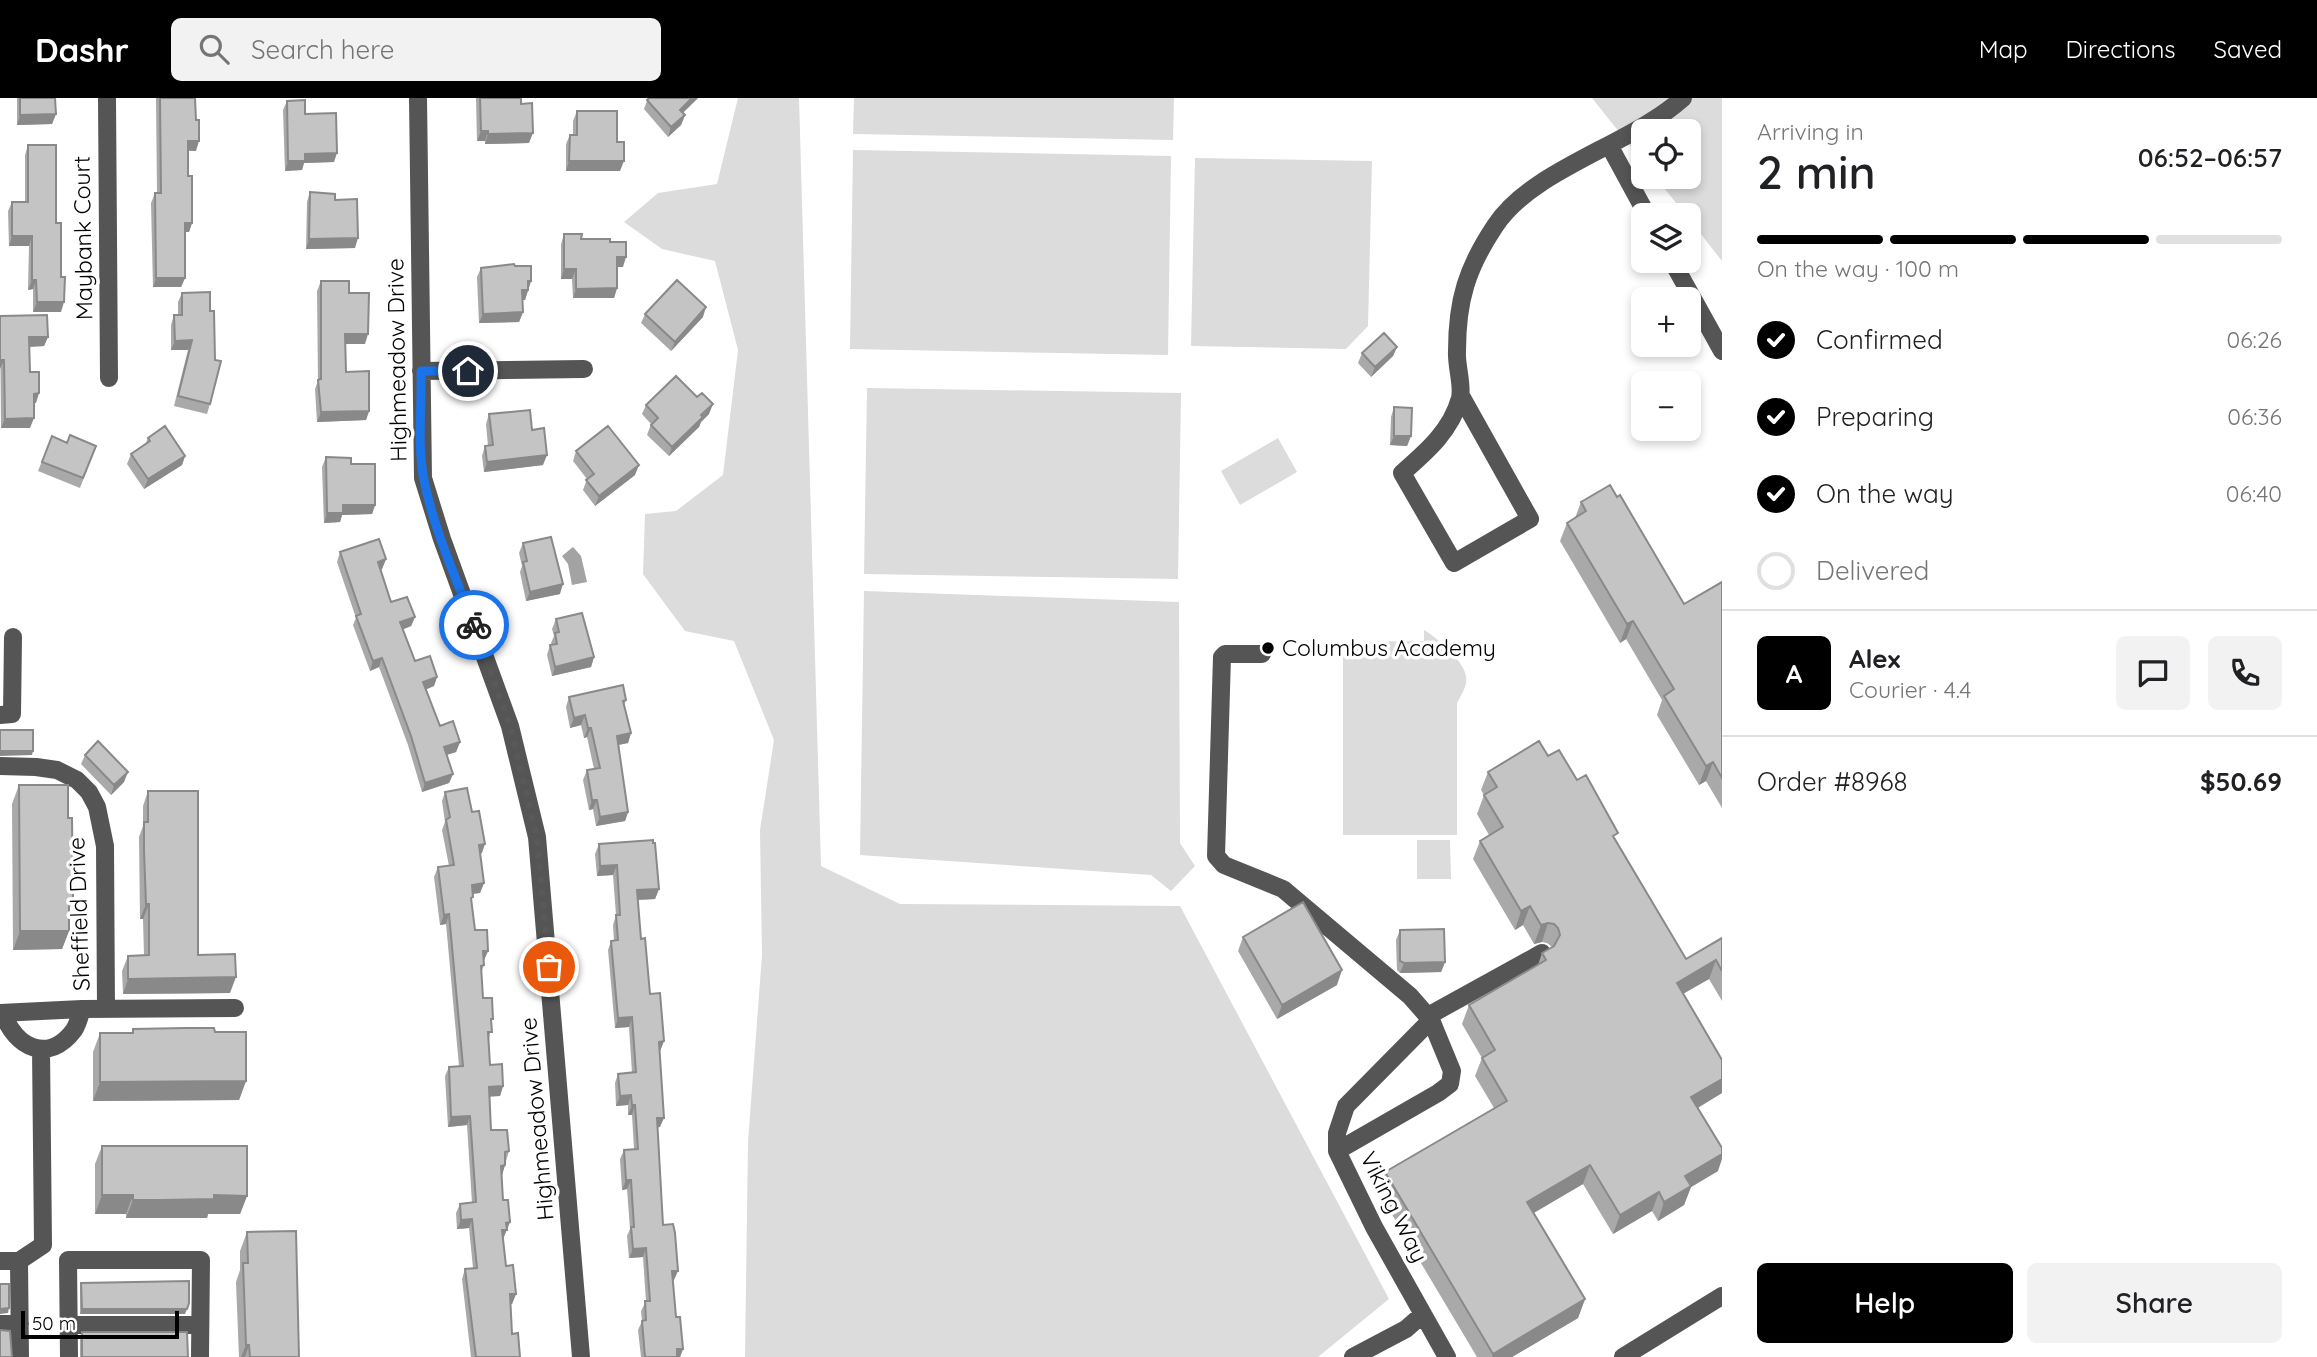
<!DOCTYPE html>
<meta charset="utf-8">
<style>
body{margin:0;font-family:Quicksand,sans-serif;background:#f2f2f2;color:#202124;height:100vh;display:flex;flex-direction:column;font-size:26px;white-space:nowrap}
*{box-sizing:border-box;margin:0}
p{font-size:23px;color:#757577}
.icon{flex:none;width:38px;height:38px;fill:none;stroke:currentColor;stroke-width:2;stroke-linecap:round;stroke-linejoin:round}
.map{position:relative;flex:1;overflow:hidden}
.panel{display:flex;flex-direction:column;background:#fff;width:595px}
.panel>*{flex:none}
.fabs{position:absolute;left:1631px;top:21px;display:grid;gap:14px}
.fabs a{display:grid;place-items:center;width:70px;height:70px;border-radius:10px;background:#fff;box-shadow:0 4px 10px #0003;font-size:35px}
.scale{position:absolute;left:21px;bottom:18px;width:158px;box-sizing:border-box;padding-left:7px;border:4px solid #000;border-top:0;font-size:19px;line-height:24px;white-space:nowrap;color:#000;-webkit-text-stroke:5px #fff;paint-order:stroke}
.pin{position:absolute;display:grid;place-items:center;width:60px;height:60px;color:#fff;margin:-30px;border:4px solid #fff;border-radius:50%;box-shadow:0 2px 7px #0007}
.courier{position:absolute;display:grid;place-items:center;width:70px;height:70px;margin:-35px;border:5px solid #1a73e8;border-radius:50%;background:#fff;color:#222;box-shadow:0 2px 9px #0007}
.head em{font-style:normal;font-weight:600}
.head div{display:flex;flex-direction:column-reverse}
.head{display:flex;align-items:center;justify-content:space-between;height:119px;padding:0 35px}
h1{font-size:46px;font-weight:600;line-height:52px}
.bar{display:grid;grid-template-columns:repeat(4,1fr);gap:10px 7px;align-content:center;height:84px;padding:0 35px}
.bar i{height:9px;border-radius:5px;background:#e0e0e0}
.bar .selected{background:#000}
.bar p{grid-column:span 4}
.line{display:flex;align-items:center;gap:18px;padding:0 35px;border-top:2px solid #e0e0e0}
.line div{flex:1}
.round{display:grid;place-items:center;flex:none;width:74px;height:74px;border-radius:10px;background:#f2f2f2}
ol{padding:0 35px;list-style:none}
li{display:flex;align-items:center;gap:21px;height:77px}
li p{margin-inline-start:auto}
li .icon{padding:7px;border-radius:50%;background:#000;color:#fff;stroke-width:4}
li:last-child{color:#757577}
li i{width:38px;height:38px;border:4px solid #e0e0e0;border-radius:50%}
.cta{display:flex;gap:14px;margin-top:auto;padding:14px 35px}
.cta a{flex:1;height:80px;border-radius:10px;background:#000;color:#fff;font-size:28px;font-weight:600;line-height:80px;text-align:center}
.cta a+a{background:#f2f2f2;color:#202124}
header{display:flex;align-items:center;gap:42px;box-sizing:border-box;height:98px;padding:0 35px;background:#000;color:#fff}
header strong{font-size:33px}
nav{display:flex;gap:38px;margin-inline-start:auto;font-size:24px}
.search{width:490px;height:63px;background:#f2f2f2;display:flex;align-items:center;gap:18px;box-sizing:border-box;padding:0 24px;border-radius:10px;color:#757577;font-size:26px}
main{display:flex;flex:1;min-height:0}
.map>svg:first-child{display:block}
</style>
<header>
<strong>Dashr</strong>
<div class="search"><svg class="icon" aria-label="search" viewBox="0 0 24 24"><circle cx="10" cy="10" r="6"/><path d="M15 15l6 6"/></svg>Search here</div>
<nav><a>Map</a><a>Directions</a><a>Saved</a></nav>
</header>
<main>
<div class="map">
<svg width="1722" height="1259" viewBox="0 0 1722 1259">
<rect width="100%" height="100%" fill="#fff"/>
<path fill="#dcdcdc" d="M738,0h61l22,768 79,38 280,2 209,393 -71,58h-573l3,-215 14,-187 -2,-125 14,-90 -40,-99 -49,-10 -42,-57 2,-60 31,-3 47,-36 15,-125 -23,-89 -53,-12 -38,-27 34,-29 59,-9z
M854,0h320l-1,42 -320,-6z
M1592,0h130v163l-33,-42v-4h-3l-31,-38h34v-46h-46v31z
M853,52l318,6 -3,199 -318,-6z
M1195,60l177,3 -4,165 -22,23 -155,-3z
M867,290l314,5 -3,186 -314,-5z
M1278,340l19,34 -57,33 -19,-34z
M864,493l315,11 1,241 15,23 -24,25 -20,-16 -291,-20z
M1424,532c12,7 40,31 42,46 2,10 -5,19 -9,27v132h-114v-193l81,-1z
M1417,742h33l1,39h-34z"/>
<path fill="#a3a3a3" d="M573,449l8,9 6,26 -15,3 -4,-21 -6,-8z"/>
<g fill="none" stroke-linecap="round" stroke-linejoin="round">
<path stroke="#555" stroke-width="18" d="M107,0l2,280
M418,0l5,380 19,61 68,187 27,111 44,520
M1609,47l38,70
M1672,163l50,90
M421,273l163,-2
M1461,298l69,123 -76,44 -52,-90c24,-21 49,-42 58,-75 3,-13 -4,-32 -3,-47 0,-51 10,-83 38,-125 37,-57 136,-81 188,-128
M1262,556h-37l-3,3 -6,199 8,9 59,24 127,107 21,24 21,51 -2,13 -12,9 -101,58
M0,617l12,-1 1,-77
M0,668l36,1 21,3 20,10 12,12 8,15 8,39 1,163
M0,915l82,-4 153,-1
M3,915c12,35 46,51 71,17 4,-6 6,-15 8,-21
M1428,918l114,-63
M1431,922l-85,86 -9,27v18l37,76 73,130
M68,1162h133l-1,97
M68,1162l1,97
M0,1163h19
M0,1226h20
M69,1227h131
M20,1259l-1,-96 24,-16 -2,-196
M1353,1259l53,-28 17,-15
M1623,1259l99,-61"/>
</g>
<path fill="#a9a9a9" d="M17,0h38l1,16 -4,10 -35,1z
M156,0h39l1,53h-8v25l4,47 -3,9h-4v46l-4,9h-28l-2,-84 4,-10h2z
M476,0h45v6l8,39 -44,1v-3h-8z
M648,0h50l-15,15 2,2 -4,10 -13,12 -24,-28z
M287,3l18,13 29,48 -30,1 -2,7 -17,1 -2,-61z
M577,13l43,60h-54v-27l4,-9h3v-14z
M28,47l28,78 5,89h-28v-23l-5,1 1,-44h-20l-1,-35 4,-9h13v-47z
M310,94l25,8 20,48 -49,1 1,-47z
M564,136l17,5 29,3 13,25h-6v21l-3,10h-41l-1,-19h-11v-35z
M515,168l16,15 -6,19h-3l1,12 -4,10 -40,1 -2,-46 4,-9z
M321,183l28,12 16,51h-20l1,28 23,39 -3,9 -49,2 -2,-33 3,-8 -1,-90z
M182,195l28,111 -3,10 -33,-8 14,-56h-17v-25l3,-10h4v-13z
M645,216l58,3 -32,34 -30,-28z
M0,218l48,21 -4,9 -15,1 1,25 6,31h-2l-4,25h-29z
M1397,249l-4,9 -22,21 -13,-14 4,-10z
M646,307l63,9 -8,8 -2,5 -30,29 -22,-21 4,-11 -9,-10z
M1394,309l17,29 -4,10 -17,-1 1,-28z
M489,316l43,16 11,35 -59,7 -2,-16 3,-10h3l-2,-22z
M52,338l15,7 29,3 -16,42 -42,-17z
M148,340l37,18 -3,9 -38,24 -17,-25 4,-10 15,-11z
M576,353l59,24 -40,31 -12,-16 4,-11 -14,-18z
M326,359l25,7 24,41 -3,9 -30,1 -2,7 -16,1 -2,-56z
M1617,399l67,107 38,-22v226l-16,-27 -7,4 -42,-70 5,-15 -36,-61 -6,4 -60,-102 7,-18 8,-5 6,-16z
M523,445l37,51 -34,7 -6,-29 2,-6 -3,-13z
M340,454l46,7 -4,10 -1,1 10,32 24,15 -4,9 -8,3 12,32 22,16 -3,9 -8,3 14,37 20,16 -4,10 -10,3 7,19 -4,9 -27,9 -14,-47 -29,-78 -9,4 -17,-46 3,-7 -19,-56z
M556,521l38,38 -3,10 -39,9 -5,-21 3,-10h2l-1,-2 3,-7 -2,-7z
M569,599l57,3 -2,6 7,27 -3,10 -10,2 10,67 -3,9 -29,5 -3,-17 -4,1 -6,-30 4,-10 7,-1 -7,-32 -3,1 -3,-13 -11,3 -4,-21z
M85,657l39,27 -13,13 -30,-31z
M1548,658l29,24 38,61 71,118 36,-21v63l-13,-22 -26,15 39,66v33l-24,15 20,63 -27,16 -7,18 -26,16 -6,-10 -39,23 -30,-50 -50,29 52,86 -7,19 -66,39h-35l-99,-166 7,-19 109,-64 -19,-32 7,-18 -20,-34 7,-19 69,-40 4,-12 10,-6 -5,-4 -5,-1 -8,2 -11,-19 -8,5 -42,-71 7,-18 9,-6 -12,-21 7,-19 -3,-5 7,-18z
M19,687l49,33 1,113 -7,18 -49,1 -1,-146z
M148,693l50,164 32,38 -107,1 -1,-23 6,-15 16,-1 -1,-36h-3l-1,-82 4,-11v-20z
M445,694l27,20 10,41 -2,1 4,29 -4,10 -7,1 -2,9 4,27 13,21 -4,9h-1l1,5 -3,8 2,25 8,28 -2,14 1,25 13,21 -3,10h-10l1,34 18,21 -7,24 1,25 7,22 -7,17 3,27 10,28 -4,10h-2l2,30 8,23h-49l-9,-78 3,-10 8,-1 -4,-40 -12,1 -1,-16 4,-9 12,-1 -5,-78 -19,2 -3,-51 4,-9 10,-1 -13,-142 -6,1 -6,-48 4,-10 11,-1 -7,-36 3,-8 -3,-21z
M599,746l60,45 -4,10 -17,1 3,39 9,55 14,47 -4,10h-1l1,76h-3l6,98 11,55 -2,1 4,36 7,32 -3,8h-39l-3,-27 4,-9 -1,-10 5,-10 -3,-44 -14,1 -2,-22 3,-7 -3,-40 -5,1 -2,-31 4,-9 10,-1 -2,-34h-4v-10l-12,1 -1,-23 3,-9 14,-1 -3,-46 -14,1 -7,-78 3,-9h3l-1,-16 3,-10 -3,-40 -16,1 -2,-22z
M1400,832l45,32 -4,10 -41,1 -3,-3 -1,-30z
M1243,839l94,48 -60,34 -39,-68z
M133,931l82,3 31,49 -7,19 -146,1v-49l7,-19h32z
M102,1048l145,50 -7,18h-32l-1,4h-81v-4h-31v-50z
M247,1134l52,125h-60l-3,-75 4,-12v-19z
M81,1185l104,31h-105v-26z
M82,1234l106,25h-108v-21z"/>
<path fill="#898989" d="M692,0h6l-22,21 4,-9z
M56,16l-4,10 -35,1 3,-10z
M685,17l-4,10 -13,12 3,-10z
M481,33h7l-3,10h-8z
M533,35l-4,10 -44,1 3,-10z
M188,43h11l-3,10 -11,-1z
M337,55l-3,9 -30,1 -2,7 -17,1 3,-10 17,-7z
M569,63h55l-4,10h-54z
M185,125h7l-3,9h-8z
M12,138h20l-3,10h-20z
M358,140l-3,10 -49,1 3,-10z
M617,159h9l-3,10h-9z
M564,171h12l-4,10h-11z
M156,180h29l-4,9h-28z
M32,182h4l-3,9 -5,1z
M528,183h3l-6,19h-7l4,-10z
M617,190l-3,10h-41l3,-9z
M37,204h27l-3,10h-28z
M706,209l-3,10 -32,34 4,-9z
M523,214l-4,10 -40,1 4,-9z
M345,236h23l-3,10h-23z
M29,239h19l-4,9 -19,1z
M192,242l-4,10h-17l4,-9z
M1397,249l-4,9 -22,21 4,-10z
M0,262h4l-4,9z
M39,295l-3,10h-6l4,-9z
M713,306l-4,10 -8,8 -2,5 -30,29 3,-9z
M369,313l-3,9 -49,2 4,-10z
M34,320l-4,10h-29l4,-9z
M1394,338h17l-4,10 -17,-1z
M547,357l-4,10 -59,7 3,-10z
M185,358l-3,9 -38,24 4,-10z
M639,367l-4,10 -40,31 4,-10z
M343,407h32l-3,9 -30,1 -2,7 -16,1 3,-10z
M386,461l-4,10 -8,3 4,-10z
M563,486l-3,10 -34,7 4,-9z
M415,519l-4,9 -14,6 3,-10z
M1633,523l-7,18 -6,4 7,-19z
M594,559l-3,10 -39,9 3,-9z
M382,560l-3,9 -9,4 3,-10z
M437,579l-3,9 -14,6 3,-10z
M585,617l-4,10 -11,3 4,-10z
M588,630h3l-4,9 -3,1z
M631,635l-3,10 -15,3 4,-10z
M460,644l-4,10 -16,5 4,-10z
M0,653h33l-1,4 -32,1z
M1713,664l-7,19 -7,4 7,-19z
M128,674l-4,10 -13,13 3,-10z
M453,676l-4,9 -27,9 3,-9z
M592,702h5l-4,9 -4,1z
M628,714l-3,9 -29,5 4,-9z
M485,746l-3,9 -7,2 4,-10z
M617,767l-4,10 -16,1 3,-10z
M484,785l-4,10 -12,1 4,-9z
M659,791l-4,10 -22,1 4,-10z
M69,801h4l-7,19z
M146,806h3l-6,15h-3z
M1530,808l-7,19 -8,5 6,-19z
M449,816l-3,10 -6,1 4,-10z
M1548,825l-6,19 -8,2 7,-19z
M20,833h49l-7,18 -49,1z
M483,853h5l-4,9 -5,1z
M1716,862l-7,19 -39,22 7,-18z
M1445,864l-4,10 -41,1 4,-10z
M1342,872l-5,15 -60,34 5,-14z
M236,879l-6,16 -107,1 5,-15z
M632,919l-3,10 -14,1 3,-10z
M664,943l-4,10h-5l4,-9z
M1722,981v14l-37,22 6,-18z
M246,983l-7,19 -146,1 7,-19z
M503,988l-3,10 -14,1 3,-10z
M631,997l-3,10 -12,1 4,-10z
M632,1007h3l-3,10h-4z
M470,1018l-3,9 -19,2 3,-10z
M657,1020h7l-4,9 -7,1z
M1722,1056v5l-4,12 -27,16 -7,18 -26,16 6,-19 21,-26z
M505,1067l-3,10 -1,-9z
M1590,1067l-7,19 -63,37 7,-19z
M626,1082h5l-4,9 -5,1z
M1659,1094l-7,19 -39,23 7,-19z
M102,1097h31l-7,19h-31z
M214,1097l33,1 -7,18h-32l-1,4h-81l7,-18z
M472,1121l-3,9 -12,1 4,-9z
M510,1124l-7,17 -4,1 7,-17z
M646,1150l-3,9 -14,1 4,-9z
M672,1173h6l-4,9 -6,1z
M510,1196h6l-4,10h-6z
M1585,1201l-7,19 -66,39h-20l1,-3z
M9,1210l-1,5 -8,1v-5z
M82,1211h105l-2,5h-105z
M246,1247h3l-4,12h-4z
M677,1251h6l-3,8h-6z"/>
<path fill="#c4c4c4" stroke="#898989" stroke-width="2" d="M20,0h35l1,16 -36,1z
M160,0h35l1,22h3v21h-11v35h4v47h-7v55h-29l-1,-85h6z
M480,0h41v6l11,-1 1,30 -45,1v-3h-7z
M649,0h43l-12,12 5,5 -14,12 -24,-27z
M305,2v14l31,-1 1,40 -32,1v7h-17l-1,-60z
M577,13h40v31h7v19h-55l1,-26h7z
M28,47h28v78h5v54h4l-1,25h-27l-1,-22h-4v-44h-20v-34h16z
M310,94l25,2v6l22,-1 1,39 -49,1z
M564,136h18l-1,5h29v3h16v15h-9v31l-41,1v-20h-12z
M514,166l1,2h16v15h-3v9h-6l1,22 -40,2 -2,-46z
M677,182l29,27 -31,35 -30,-28z
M321,183h28v12h20l-1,41h-23l1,38 23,-1v40l-48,1 -3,-32 3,-1z
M210,194v19h4l1,49 6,1 -11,43 -32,-8 14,-56 -17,1 -1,-26h8v-22z
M47,217l1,22h-19l1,35h9v21l-5,1v24l-29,1 -1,-59h-4v-44z
M1384,235l13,14 -22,20 -13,-14z
M676,278l21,21 5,-4 11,11 -12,11 2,2 -31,30 -21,-22 7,-7 -12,-13z
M1394,309l18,1 -1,28h-17z
M530,312l2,20 12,-2 3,27 -60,7 -2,-16 8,-1 -4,-31z
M165,328l20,30 -37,23 -17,-25 19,-13 -2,-3z
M608,328l31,39 -40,31 -13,-16 8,-6 -18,-23z
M70,337l26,11 -13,32 -41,-16 10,-26 15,7z
M326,359l25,1v6h24v41h-32v8h-16z
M1610,387l7,12 3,-2 64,109 38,-22v196l-9,-16 -7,4 -42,-70 10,-7 -41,-68 -6,3 -60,-101 19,-12 -5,-9z
M551,439l12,47 -33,8 -7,-30 4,-1 -4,-18z
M379,441l7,20 -8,3 13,40 16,-5 8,20 -15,5 15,39 15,-5 7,21 -14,5 17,44 13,-5 7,21 -16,5 9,27 -28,9 -14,-47 -29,-78 -9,3 -17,-45 5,-2 -21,-62z
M582,515l12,44 -39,10 -5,-22 7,-1 -2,-11 4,-1 -3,-13z
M623,587l3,15 -3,1 8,32 -14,3 11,76 -28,5 -3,-17h-5l-5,-30 13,-2 -9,-40h-3l-3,-13 -11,3 -5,-21z
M0,632h33v21h-33z
M98,643l30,31 -14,13 -29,-30z
M1539,643l9,15 11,-6 18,30 9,-5 32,58 -5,3 73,123 36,-21v33l-6,-11 -39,23 45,77v19l-31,18 31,51v6l-37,22 6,10 -27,16 -5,-10 -39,23 -30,-50 -63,37 58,97 -92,55 -108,-182 122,-71 -25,-43 13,-8 -26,-45 77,-45 -4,-7 12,-7 6,-11 -2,-7 -4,-4 -6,-1 -7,2 -11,-19 -9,5 -41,-70 23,-14 -19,-32 13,-8 -9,-15z
M19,687h49v33h4l1,81h-4v32h-49z
M467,690l5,24 7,-1 6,33 -6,1 5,38 -12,2 1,12 -2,1 4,32h12l1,21h-5l1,14 -3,1 2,32h9l1,21h-2l1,13h-4l2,33 12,-1 1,22 -14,1 2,43h16l2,21 -4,1v13l-4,1 2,34h5l2,22 -4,1 1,7h-5l4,36 7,-1 3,29h-6l2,40 6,-1 2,24h-44l-11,-88 12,-1 -5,-49 -11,1 -1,-16 16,-2 -6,-86 -19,1 -2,-50 14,-1 -14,-152 -5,1 -6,-48 16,-2 -8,-45 4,-3 -5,-25z
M148,693h50v164l37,-1 1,23 -108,2v-23l21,-1v-51h-3l-2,-53v-29h4z
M653,742v3h2l4,46 -22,1 4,49 4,-1 5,56 10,-1 4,48 -5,1 5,76h-7l6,107 10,-1 2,9 3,38h-6l4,46h4l3,32h-6v8h-32l-3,-36 4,-1 -1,-19h5l-4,-53 -13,1 -2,-22h3l-3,-47h-5l-2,-30 14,-1 -3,-44h-3l-1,-10 -11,1 -2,-22 18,-2 -4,-55 -14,1 -7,-77 7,-1 -2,-25h4l-3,-50 -17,1 -1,-22z
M1303,804l39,68 -60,35 -39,-68z
M1444,831l1,33 -41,1 -4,-2v-31z
M186,930h28l1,4h31v49l-146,1v-49h33v-4z
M102,1048h145v50l-33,-1v4l-53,1h-28v-5h-31z
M296,1133l3,126h-49l-1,-12h-3l-3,-82h5l-1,-31z
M189,1183v22l-2,6h-105l-1,-26z
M0,1186h9v24l-9,1z
M0,1232l10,1 2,26h-12z
M82,1234h105l1,25h-106z"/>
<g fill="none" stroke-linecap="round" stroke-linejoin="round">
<path stroke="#595959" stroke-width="7" stroke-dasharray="0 12.6" d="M474,527l36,101 27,111 12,130"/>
<path stroke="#1a73e8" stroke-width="9" d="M468,273h-47c1,36 -4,75 3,109 10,50 32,98 50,145"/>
</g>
<circle fill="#000" stroke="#fff" stroke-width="2.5" cx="1268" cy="550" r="7"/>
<g text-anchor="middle" stroke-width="7" stroke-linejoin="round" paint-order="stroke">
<g font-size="23" fill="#000" stroke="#fff">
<text transform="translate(83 140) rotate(-91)" y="8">Maybank Court</text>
<text transform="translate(397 262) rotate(-91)" y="8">Highmeadow Drive</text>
<text transform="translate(79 816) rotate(-92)" y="8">Sheffield Drive</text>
<text transform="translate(537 1021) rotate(-95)" y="8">Highmeadow Drive</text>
<text transform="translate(1394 1109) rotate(63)" y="8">Viking Way</text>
</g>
<g font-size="23" fill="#000" stroke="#fff" text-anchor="start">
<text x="1282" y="558">Columbus Academy</text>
</g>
</g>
</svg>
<div class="fabs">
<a><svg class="icon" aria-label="locate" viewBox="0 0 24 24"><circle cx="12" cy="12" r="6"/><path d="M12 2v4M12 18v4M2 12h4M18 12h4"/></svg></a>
<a><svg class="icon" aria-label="layers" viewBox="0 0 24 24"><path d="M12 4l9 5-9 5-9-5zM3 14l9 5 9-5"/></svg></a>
<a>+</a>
<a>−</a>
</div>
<div class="scale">50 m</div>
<div class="pin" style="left:549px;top:869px;background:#ea580c"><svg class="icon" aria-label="bag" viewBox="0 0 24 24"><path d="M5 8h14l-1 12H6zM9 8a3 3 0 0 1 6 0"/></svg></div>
<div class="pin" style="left:468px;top:273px;background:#1f2937"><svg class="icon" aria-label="home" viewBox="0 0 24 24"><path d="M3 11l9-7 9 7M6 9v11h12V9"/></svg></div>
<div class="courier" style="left:474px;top:527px"><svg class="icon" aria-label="bike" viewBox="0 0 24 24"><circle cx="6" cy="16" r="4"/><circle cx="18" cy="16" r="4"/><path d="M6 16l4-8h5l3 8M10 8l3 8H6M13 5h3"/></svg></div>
</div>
<section class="panel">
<div class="head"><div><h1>2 min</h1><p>Arriving in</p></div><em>06:52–06:57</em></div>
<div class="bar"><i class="selected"></i><i class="selected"></i><i class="selected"></i><i></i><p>On the way · 100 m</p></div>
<ol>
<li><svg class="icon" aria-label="check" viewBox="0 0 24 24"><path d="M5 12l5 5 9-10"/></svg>Confirmed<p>06:26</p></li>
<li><svg class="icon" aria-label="check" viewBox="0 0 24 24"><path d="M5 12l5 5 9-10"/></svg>Preparing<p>06:36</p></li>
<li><svg class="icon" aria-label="check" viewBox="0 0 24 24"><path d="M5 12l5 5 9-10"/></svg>On the way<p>06:40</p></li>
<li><i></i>Delivered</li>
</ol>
<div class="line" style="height:126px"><b class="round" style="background:#000;color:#fff">A</b><div><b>Alex</b><p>Courier · 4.4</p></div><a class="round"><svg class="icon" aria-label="chat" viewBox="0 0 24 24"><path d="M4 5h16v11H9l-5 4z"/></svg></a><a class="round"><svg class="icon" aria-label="phone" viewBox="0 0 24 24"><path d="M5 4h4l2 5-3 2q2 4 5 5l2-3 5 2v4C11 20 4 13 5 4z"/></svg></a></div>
<div class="line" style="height:91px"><div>Order #8968</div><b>$50.69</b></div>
<div class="cta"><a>Help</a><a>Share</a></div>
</section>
</main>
